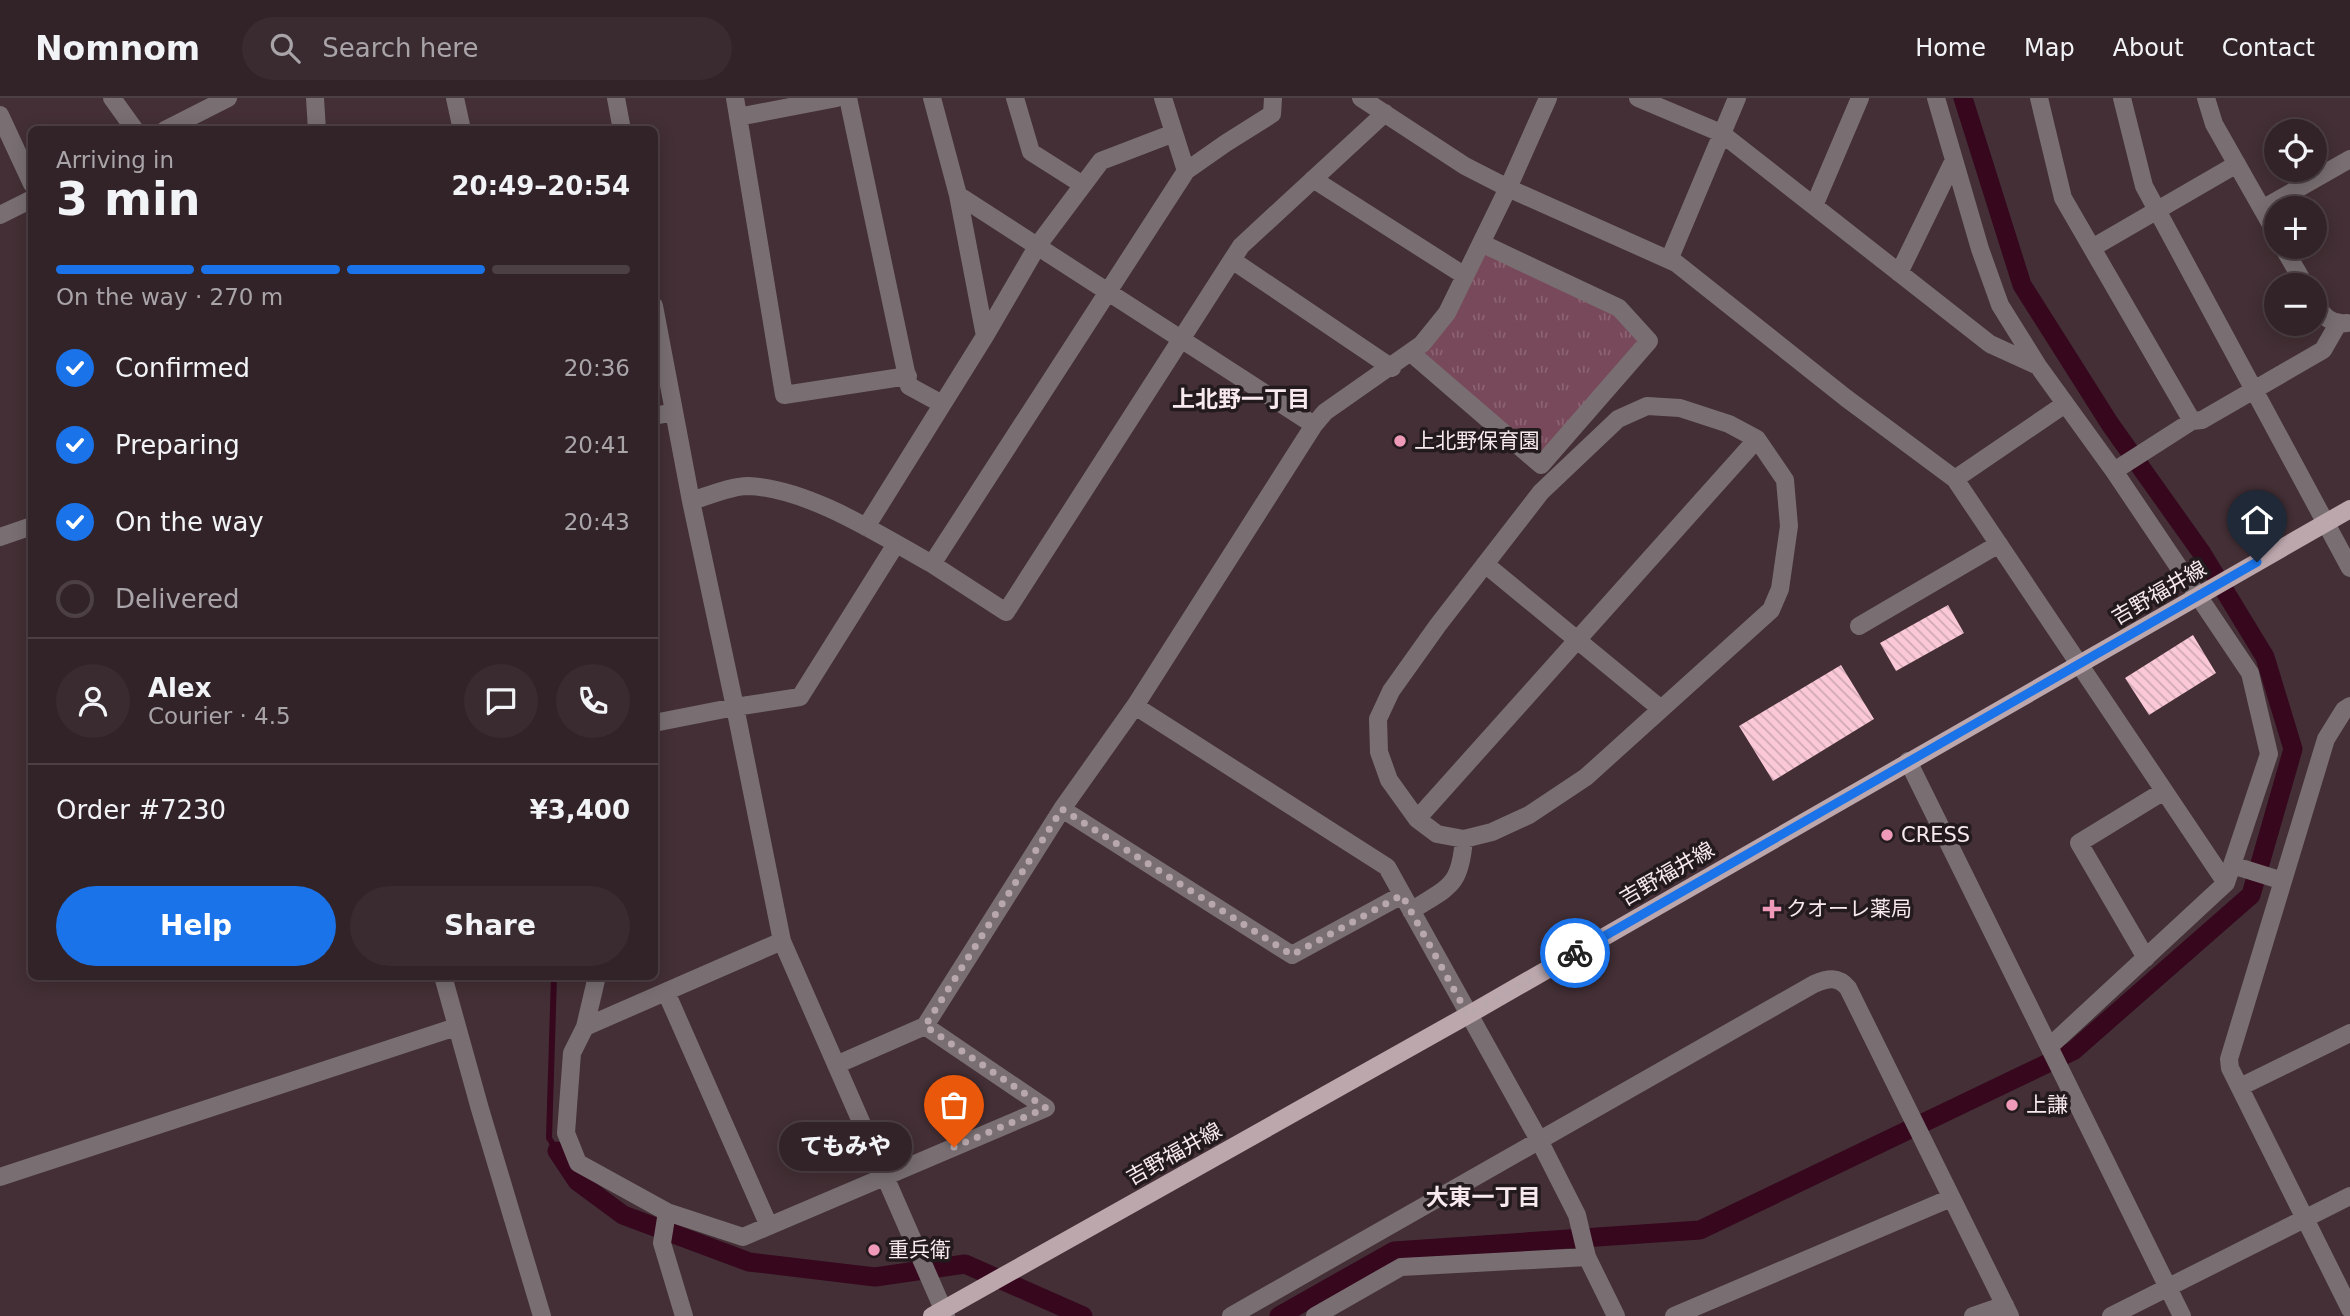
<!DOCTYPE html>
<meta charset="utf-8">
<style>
body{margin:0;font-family:"DejaVu Sans","Noto Sans JP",sans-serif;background:#3a2b30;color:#f1f3f6;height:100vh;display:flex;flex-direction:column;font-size:26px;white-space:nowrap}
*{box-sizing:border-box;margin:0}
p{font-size:23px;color:#a8a4a8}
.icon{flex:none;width:38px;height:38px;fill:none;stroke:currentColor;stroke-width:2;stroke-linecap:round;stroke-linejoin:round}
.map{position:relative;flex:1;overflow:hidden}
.sheet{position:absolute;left:28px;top:28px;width:630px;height:854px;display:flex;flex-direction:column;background:#322328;border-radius:10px;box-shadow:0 4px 18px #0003,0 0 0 2px #4d4045}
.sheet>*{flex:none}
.tools{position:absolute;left:2264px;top:21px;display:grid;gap:14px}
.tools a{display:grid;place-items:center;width:63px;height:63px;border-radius:50%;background:#322328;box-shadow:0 4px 18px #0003,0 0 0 2px #4d4045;font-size:35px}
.pin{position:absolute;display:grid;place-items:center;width:60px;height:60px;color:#fff;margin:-72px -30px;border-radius:50% 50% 50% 0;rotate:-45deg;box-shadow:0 0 7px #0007}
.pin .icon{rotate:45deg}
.courier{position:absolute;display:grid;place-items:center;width:70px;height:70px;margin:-35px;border:5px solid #1a73e8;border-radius:50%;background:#fff;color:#222;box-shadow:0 2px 9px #0007}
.bubble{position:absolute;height:49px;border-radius:24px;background:#322328;box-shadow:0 4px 18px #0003,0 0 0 2px #4d4045;font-size:23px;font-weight:800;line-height:49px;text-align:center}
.summary em{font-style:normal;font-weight:800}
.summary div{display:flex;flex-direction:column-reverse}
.summary{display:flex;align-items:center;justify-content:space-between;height:119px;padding:0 28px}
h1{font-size:46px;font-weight:800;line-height:52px}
.bar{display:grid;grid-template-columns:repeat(4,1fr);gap:10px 7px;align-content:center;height:84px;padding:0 28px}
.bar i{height:9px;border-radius:5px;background:#4d4045}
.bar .on{background:#1a73e8}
.bar p{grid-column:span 4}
.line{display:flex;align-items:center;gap:18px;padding:0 28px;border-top:2px solid #4d4045}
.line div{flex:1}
.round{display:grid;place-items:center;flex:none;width:74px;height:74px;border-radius:37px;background:#3a2b30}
ol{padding:0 28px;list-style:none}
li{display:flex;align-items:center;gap:21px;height:77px}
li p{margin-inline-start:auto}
li .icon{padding:7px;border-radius:50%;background:#1a73e8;color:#fff;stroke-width:4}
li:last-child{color:#a8a4a8}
li i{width:38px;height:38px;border:4px solid #4d4045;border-radius:50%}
.primary-button{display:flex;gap:14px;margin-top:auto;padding:14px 28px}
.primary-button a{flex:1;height:80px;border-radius:42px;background:#1a73e8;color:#fff;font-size:28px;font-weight:800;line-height:80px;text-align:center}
.primary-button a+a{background:#3a2b30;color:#f1f3f6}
header{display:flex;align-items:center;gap:42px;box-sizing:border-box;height:98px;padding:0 35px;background:#322328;border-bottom:2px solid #4d4045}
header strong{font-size:33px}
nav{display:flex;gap:38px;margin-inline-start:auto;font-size:24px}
.search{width:490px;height:63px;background:#3a2b30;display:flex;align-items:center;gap:18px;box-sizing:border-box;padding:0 24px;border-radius:38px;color:#a8a4a8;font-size:26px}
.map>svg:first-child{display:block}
</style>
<header>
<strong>Nomnom</strong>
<div class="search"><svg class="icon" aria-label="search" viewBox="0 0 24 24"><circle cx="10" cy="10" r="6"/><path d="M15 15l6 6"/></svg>Search here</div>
<nav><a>Home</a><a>Map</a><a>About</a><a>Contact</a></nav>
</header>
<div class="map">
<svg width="2350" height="1218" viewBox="0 0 2350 1218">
<defs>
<pattern id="grass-tufts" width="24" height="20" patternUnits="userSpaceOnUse" patternTransform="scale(1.75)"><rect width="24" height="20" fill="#78495a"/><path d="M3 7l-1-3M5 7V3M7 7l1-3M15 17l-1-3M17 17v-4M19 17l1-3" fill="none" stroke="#8c6372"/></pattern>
<pattern id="building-back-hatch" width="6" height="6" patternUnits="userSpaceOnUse" patternTransform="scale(1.75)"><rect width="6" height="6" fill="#fbc8d8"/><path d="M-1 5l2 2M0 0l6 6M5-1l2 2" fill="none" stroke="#cfa8b4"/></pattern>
</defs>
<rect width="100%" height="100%" fill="#432f35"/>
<path fill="url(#grass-tufts)" d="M1481,145l129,61 39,37 -114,119 -124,-107z"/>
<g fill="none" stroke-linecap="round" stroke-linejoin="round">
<path stroke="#36071d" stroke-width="6" d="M554,878l-5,162 8,13"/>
<path stroke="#36071d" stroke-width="19" d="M557,1053l20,30 46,34 126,47 126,15 90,-13 118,52
M1279,1218l115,-65 306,-21 373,-179 178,-156 42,-146 -28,-92 -64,-105 -91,-128 -88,-139 -59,-187"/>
</g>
<path fill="url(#building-back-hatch)" d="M1948,507l16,28 -68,38 -16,-28z
M2193,537l23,38 -67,42 -24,-37z
M1841,567l33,54 -101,62 -34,-55z"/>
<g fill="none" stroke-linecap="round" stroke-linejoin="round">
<path stroke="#796f72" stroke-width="18" d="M112,0l23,32
M315,0l2,32
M455,0l7,32
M616,0l6,32
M735,0l49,297 124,-19
M848,0l61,288 33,18
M932,0l26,97 27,141
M1015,0l16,54 52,33
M1361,0l104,68 43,22 168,75 170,135 109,81 271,404
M1638,0l83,35 269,211 48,22
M1936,0l44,151 20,56 38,61 76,105 136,202 19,81 -43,129 -177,164
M2039,0l24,100 129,223 -78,50
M2122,0l22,88 206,382
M2206,0l8,26 63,111
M0,17l32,69
M738,19l99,-19
M165,32l63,-32
M1186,73l40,-28 46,-29 1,-16
M1313,81l152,97
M958,97l356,230
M1814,108l46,-108
M2262,111l88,-50
M0,117l32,-16
M2283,149l22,38
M2092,150l145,-84
M1232,162l160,108
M1669,162l68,-162
M1899,175l55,-113
M2315,205c8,13 16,22 32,20
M654,208l37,195 44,206 47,234 164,375
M1411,255l130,112 108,-124 -30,-33 -138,-65
M1647,308l33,2 49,16 28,15 28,41 4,46 -9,63 -9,21 -185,167 -57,38 -37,17 -28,7 -27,-5 -20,-15 -28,-39 -10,-28 -1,-33 13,-28 47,-66 103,-133 77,-73z
M654,318l20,-4
M2192,323l10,-1 121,-70 15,-26
M1955,381l110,-75
M691,403c17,-5 40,-15 57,-15 60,2 132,49 184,78l254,-393 -23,-73
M866,429l119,-191 53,-91 63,-84 73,-28
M0,439l32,-11
M932,466l74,48 235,-366 144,-133
M1485,466l176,145
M1859,528l140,-82
M1135,608l252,161 152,273 38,75 10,42 29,59
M2350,608l-6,4 -18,29 -97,320 1,9 120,241
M654,625l81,-16 65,-10 96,-153
M1908,663l274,555
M1062,711l230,146 110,-60
M1417,721l340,-380
M2232,767l51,16
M1411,813c38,-25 49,-23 53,-72
M2146,860l-67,-115 85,-52
M443,878l37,133 62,207
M597,878l-12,51 -13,26 -6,80 12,30 89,49 76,25 303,-129 -121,-82
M666,894l103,234
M585,929l197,-86
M836,967l89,-39 137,-217 73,-103 179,-281 11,-13 97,-68 25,-31 61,-125 40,-90
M2240,989l110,-54
M0,1079l456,-150
M667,1114l-5,31 22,73
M1231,1218l583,-332c14,-6 24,-8 34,4l162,328
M1315,1218l86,-49 186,-10
M1674,1218l277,-118
M1973,1218l32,-11
M2111,1218l239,-120"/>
<path stroke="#bca7ad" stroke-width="18" d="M932,1218l536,-301 882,-506"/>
</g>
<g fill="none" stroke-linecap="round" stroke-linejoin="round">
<path stroke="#b8a8ad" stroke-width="7" stroke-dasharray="0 12.6" d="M954,1049l92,-39 -121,-82 137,-217 230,146 110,-60 66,120 107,-62"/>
<path stroke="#1a73e8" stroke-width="9" d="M1575,855l682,-391"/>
</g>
<g fill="#ef9ab8" stroke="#231a1d" stroke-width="2.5">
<circle cx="1400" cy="343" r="7"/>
<circle cx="1887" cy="737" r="7"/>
<path d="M1768.5 800.5h7v7h7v7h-7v7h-7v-7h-7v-7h7z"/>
<circle cx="2012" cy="1007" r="7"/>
<circle cx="874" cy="1152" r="7"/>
</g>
<g text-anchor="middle" stroke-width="7" stroke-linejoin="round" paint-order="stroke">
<g font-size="21" fill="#f7e9ed" stroke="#231a1d" text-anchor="start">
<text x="1414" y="350">上北野保育園</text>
<text x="1901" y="744">CRESS</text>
<text x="1786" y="818">クオーレ薬局</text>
<text x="2026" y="1014">上謙</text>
<text x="888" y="1159">重兵衛</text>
</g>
<g font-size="21" fill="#f7e9ed" stroke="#231a1d">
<text transform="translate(2159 495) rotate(-30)" y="7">吉野福井線</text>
<text transform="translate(1667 776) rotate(-30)" y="7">吉野福井線</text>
<text transform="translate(1174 1056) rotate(-29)" y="7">吉野福井線</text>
</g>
<g font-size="23" font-weight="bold" fill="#f7e9ed" stroke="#231a1d">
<text x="1241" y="309">上北野一丁目</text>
<text x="1483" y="1107">大東一丁目</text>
</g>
</g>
</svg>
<div class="tools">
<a><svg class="icon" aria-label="locate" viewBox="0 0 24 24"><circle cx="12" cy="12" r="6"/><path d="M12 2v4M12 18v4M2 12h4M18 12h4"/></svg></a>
<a>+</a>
<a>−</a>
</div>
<div class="pin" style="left:954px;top:1049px;background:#ea580c"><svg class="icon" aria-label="bag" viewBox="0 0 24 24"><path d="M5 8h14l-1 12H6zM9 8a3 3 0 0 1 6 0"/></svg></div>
<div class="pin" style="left:2257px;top:464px;background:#1f2937"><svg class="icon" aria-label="home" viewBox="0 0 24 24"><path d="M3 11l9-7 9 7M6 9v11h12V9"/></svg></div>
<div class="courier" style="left:1575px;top:855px"><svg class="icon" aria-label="bike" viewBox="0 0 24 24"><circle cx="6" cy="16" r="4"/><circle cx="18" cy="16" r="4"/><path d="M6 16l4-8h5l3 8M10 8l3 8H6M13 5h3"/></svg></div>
<div class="bubble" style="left:779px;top:1024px;width:133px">てもみや</div>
<section class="sheet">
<div class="summary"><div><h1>3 min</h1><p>Arriving in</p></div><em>20:49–20:54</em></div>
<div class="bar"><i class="on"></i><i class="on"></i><i class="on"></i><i></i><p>On the way · 270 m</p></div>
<ol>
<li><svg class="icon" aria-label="check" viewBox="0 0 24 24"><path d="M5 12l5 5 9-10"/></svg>Confirmed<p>20:36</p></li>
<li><svg class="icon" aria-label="check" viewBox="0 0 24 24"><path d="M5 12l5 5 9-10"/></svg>Preparing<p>20:41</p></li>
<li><svg class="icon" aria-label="check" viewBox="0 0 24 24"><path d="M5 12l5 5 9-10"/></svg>On the way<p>20:43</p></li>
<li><i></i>Delivered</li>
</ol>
<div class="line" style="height:126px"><a class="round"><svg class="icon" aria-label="person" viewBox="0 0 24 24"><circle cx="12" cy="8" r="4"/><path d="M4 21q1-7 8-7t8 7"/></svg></a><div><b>Alex</b><p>Courier · 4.5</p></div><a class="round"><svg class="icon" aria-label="chat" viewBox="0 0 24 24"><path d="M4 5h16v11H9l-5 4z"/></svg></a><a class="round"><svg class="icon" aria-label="phone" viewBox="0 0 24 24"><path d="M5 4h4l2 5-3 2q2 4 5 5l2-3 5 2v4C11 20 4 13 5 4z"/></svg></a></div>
<div class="line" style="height:91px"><div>Order #7230</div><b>¥3,400</b></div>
<div class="primary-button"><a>Help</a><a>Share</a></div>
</section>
</div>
